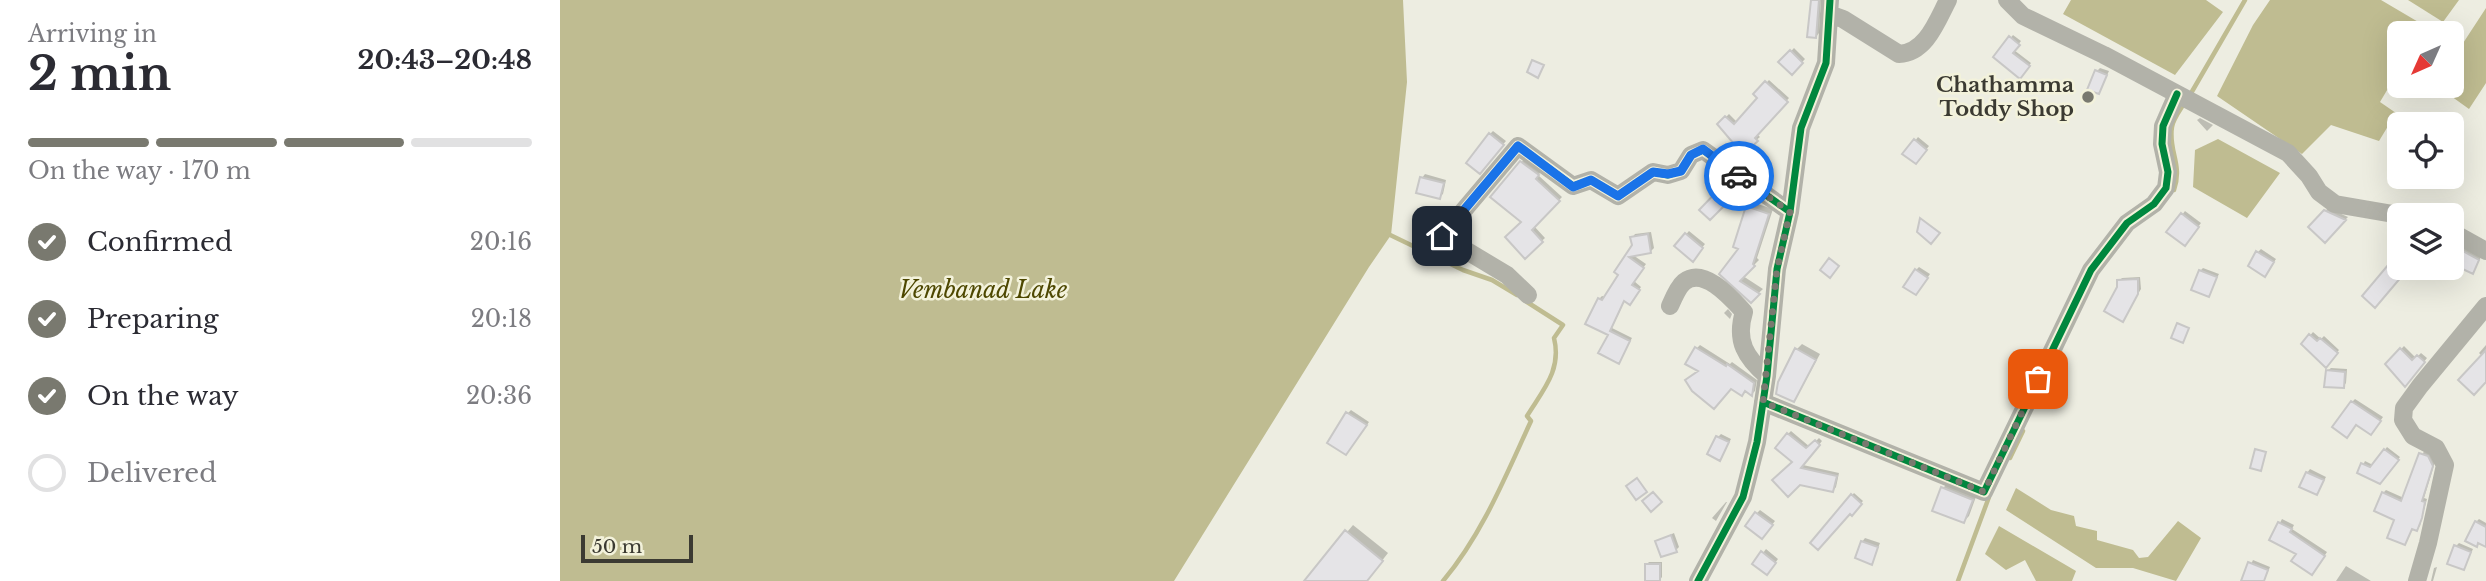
<!DOCTYPE html>
<meta charset="utf-8">
<style>
body{margin:0;font-family:"Libre Baskerville",serif;background:#f7f7f7;color:#2b2b33;height:100vh;display:flex;flex-direction:column;font-size:26px;white-space:nowrap}
*{box-sizing:border-box;margin:0}
p{font-size:23px;color:#7c7c81}
.icon{flex:none;width:38px;height:38px;fill:none;stroke:currentColor;stroke-width:2;stroke-linecap:round;stroke-linejoin:round}
.map{position:relative;flex:1;overflow:hidden}
.details{display:flex;flex-direction:column;background:#fff;width:560px}
.details>*{flex:none}
.needle{width:46px;rotate:225deg}
.fabs{position:absolute;left:1827px;top:21px;display:grid;gap:14px}
.fabs a{display:grid;place-items:center;width:77px;height:77px;border-radius:10px;background:#fff;box-shadow:0 7px 28px #0002;font-size:35px}
.scale{position:absolute;left:21px;bottom:18px;width:112px;box-sizing:border-box;padding-left:7px;border:4px solid #3b3a32;border-top:0;font-size:19px;line-height:24px;white-space:nowrap;color:#3b3a32;-webkit-text-stroke:5px #f3f2db;paint-order:stroke}
.pin{position:absolute;display:grid;place-items:center;width:60px;height:60px;color:#fff;margin:-30px;border-radius:14px;box-shadow:0 4px 10px #0006}
.courier{position:absolute;display:grid;place-items:center;width:70px;height:70px;margin:-35px;border:5px solid #1a73e8;border-radius:50%;background:#fff;color:#222;box-shadow:0 2px 9px #0007}
.summary em{font-style:normal;font-weight:700}
.summary div{display:flex;flex-direction:column-reverse}
.summary{display:flex;align-items:center;justify-content:space-between;height:119px;padding:0 28px}
h1{font-size:46px;font-weight:700;line-height:52px}
.bar{display:grid;grid-template-columns:repeat(4,1fr);gap:10px 7px;align-content:center;height:84px;padding:0 28px}
.bar i{height:9px;border-radius:5px;background:#e1e1e2}
.bar .current{background:#79796f}
.bar p{grid-column:span 4}
ol{padding:0 28px;list-style:none}
li{display:flex;align-items:center;gap:21px;height:77px}
li p{margin-inline-start:auto}
li .icon{padding:7px;border-radius:50%;background:#79796f;color:#fff;stroke-width:4}
li:last-child{color:#7c7c81}
li i{width:38px;height:38px;border:4px solid #e1e1e2;border-radius:50%}
main{display:flex;flex:1;min-height:0}
.map>svg:first-child{display:block}
</style>
<main>
<section class="details">
<div class="summary"><div><h1>2 min</h1><p>Arriving in</p></div><em>20:43–20:48</em></div>
<div class="bar"><i class="current"></i><i class="current"></i><i class="current"></i><i></i><p>On the way · 170 m</p></div>
<ol>
<li><svg class="icon" aria-label="check" viewBox="0 0 24 24"><path d="M5 12l5 5 9-10"/></svg>Confirmed<p>20:16</p></li>
<li><svg class="icon" aria-label="check" viewBox="0 0 24 24"><path d="M5 12l5 5 9-10"/></svg>Preparing<p>20:18</p></li>
<li><svg class="icon" aria-label="check" viewBox="0 0 24 24"><path d="M5 12l5 5 9-10"/></svg>On the way<p>20:36</p></li>
<li><i></i>Delivered</li>
</ol>
</section>
<div class="map">
<svg width="1926" height="581" viewBox="0 0 1926 581">
<rect width="100%" height="100%" fill="#edede1"/>
<path fill="#bfbc91" d="M0,0h843l4,82 -16,153 -22,32 -195,314h-614z
M1511,0h135l17,12 -48,63 -112,-61z
M1710,0h111l56,33h-38v37l-19,32 16,11 -17,28 -48,-16 -29,29 -85,-58 36,-71z
M1848,0h51l-16,22z
M1926,8v75l-17,26 -32,-23h15v-26z
M1658,139l62,34 -33,45 -54,-31 2,-37z
M1456,488l35,22 23,6 2,10 21,5v9l36,10 6,8 9,-1 30,-36 23,17 -25,43 -43,-13h-37l-90,-58z
M1439,526l77,45 -4,10h-36l-11,-21 -19,10 -21,-16z"/>
<path fill="#0003" d="M1253,0h8l-2,33 -3,4z
M1453,35l8,6 -7,9 17,13 -9,12 -27,-18z
M1234,48l11,11 -13,14 -11,-11z
M1540,68l9,3 -10,21 -2,-21z
M1209,80l20,18 -32,36 3,3 -11,9 -30,-22 10,-10 9,9 21,-25 -3,-4z
M1640,118l13,7 -6,6 -10,-11z
M933,131l13,10 -26,30 10,-37z
M1358,137l11,9 -10,13 -4,-18z
M964,159l17,13 -3,3 24,22 -28,29 11,12 -20,18 -4,-93z
M865,174l21,6 -3,14 -4,3 -17,-19z
M1171,179l12,8 -9,14 -7,-1 -25,10z
M1192,202l21,7 -16,49 2,2 -16,16 20,13 -12,11 -30,-26 20,-26 -6,-2 12,-40z
M1768,208l20,9 -23,23 -14,-13z
M1625,211l16,12 -13,17 -19,-8z
M1129,231l16,13 -12,15 -17,-13z
M1091,232l3,16 -4,4 -17,3 13,9 -12,17 7,6 -8,12 -8,1 -13,28 20,10 -11,20 -11,-24 -11,-35 3,-3 4,1 15,-23 12,-29 -1,-7 3,-4z
M1892,240l29,17 -8,15 -21,-19z
M1701,249l15,10 -8,12 -10,-19z
M1359,267l11,7 -11,16 -3,-20z
M1643,268l16,6 -11,21 -8,-24z
M1580,277l1,12 -18,30 -4,-38 3,-3z
M1168,309l4,5 -2,5 -6,-6z
M1753,332l8,7 3,-3 15,14 -13,15 -23,-21z
M1242,344l18,10 -22,41 -5,5 4,-51z
M1140,345l30,19 2,-2 25,18 -2,11 -3,3 -52,-23 -3,-23z
M1926,345v34l-4,-23 -3,-3z
M1844,346l12,12 5,-5 6,5 -19,24 -21,-18z
M1771,368l16,1 -1,14 -3,4 -16,-16z
M1795,399l28,18 -9,13 -18,-7 -4,-21z
M791,410l18,12 -20,28 -1,-37z
M1231,431l19,16 9,-9 3,3 -19,24 36,8 -3,14 -3,4 -33,-8 -12,-49z
M1161,434l10,5 -11,20 -2,-22z
M1827,447l13,10 -17,22 -24,-6 6,-12 8,4z
M1864,451l6,3 5,8 -11,36 3,1 -7,27 -3,3 -4,-1 -8,15 -9,-24 -13,-26 3,-3 18,8z
M1750,469l16,8 -9,16 -10,-20z
M1388,483l29,11 -8,22 -5,5 -21,-33z
M1294,493l9,8 -11,12 -2,-1 -37,31z
M1166,502h1l-11,19 -4,-3z
M1200,510l15,11 -10,13 -8,-21z
M1722,519l12,6 -2,4 35,23 -12,18 -17,-17 -27,-13z
M1919,519l7,4v22l-10,-23z
M793,525l35,28 -22,28h-60z
M1114,533l5,14 -3,3 -19,-9z
M1305,538l15,5 -8,20 -10,-21z
M1899,543l14,6 -9,19 -8,-22z
M1206,549l12,10 -8,11 -7,-17z
M1693,560l17,7 -6,14h-21z
M1089,562h13v15l-3,4 -13,-16z
M1786,566l25,15h-35z
M1877,567l-4,14h-2l3,-13z"/>
<g fill="none" stroke-linecap="round" stroke-linejoin="round">
<path stroke="#bfbc91" stroke-width="4.5" d="M1630,95l55,-95
M1614,190c9,-26 -6,-39 -2,-63 1,-8 9,-18 13,-25
M826,233l77,37 29,10 25,15
M1450,458l13,-27
M883,581c39,-46 63,-106 88,-160l-4,-5c16,-26 35,-46 27,-78l9,-13 -36,-23
M1398,581l31,-84"/>
</g>
<path fill="#e5e4e7" stroke="#c8c7c6" stroke-width="2" d="M1251,0h8l-3,38 -9,-1z
M1449,36l11,9 -7,8 17,13 -10,13 -27,-22z
M1230,50l13,13 -11,12 -14,-13z
M972,60l12,5 -6,13 -11,-6z
M1535,70l12,5 -8,19 -12,-4z
M1205,81l23,21 -33,36 3,3 -9,8 -3,-4 -7,5 -22,-26 8,-8 9,8 23,-26 -4,-4z
M929,133l15,12 -24,29 -14,-11z
M1354,139l13,11 -11,14 -14,-10z
M960,161l19,14 -3,4 24,22 -28,29 11,12 -18,17 -20,-22 16,-15 -31,-25z
M860,177l24,6 -4,16 -24,-6z
M1167,181l14,10 -10,15 -4,-3 -17,17 -11,-10z
M1186,206l23,8 -16,50 2,2 -15,15 20,13 -9,9 -32,-29 19,-25 -5,-2z
M1764,210l22,10 -21,23 -17,-16z
M1621,213l18,14 -14,19 -19,-14z
M1360,218l20,15 -9,11 -14,-12z
M1125,233l18,15 -10,14 -19,-16z
M1088,234l3,19 -22,4 15,11 -12,17 8,5 -10,15 -6,-4 -14,30 20,10 -11,23 -21,-11 10,-18 -23,-11 13,-26 4,2 16,-25 -4,-3 18,-27 -2,-8z
M1892,245l27,15 -6,14 -21,-10z
M1696,251l18,11 -9,15 -17,-11z
M1839,252v21l3,3 -27,32 -13,-12z
M1269,258l10,8 -9,12 -10,-8z
M1355,269l13,9 -12,17 -13,-8z
M1639,270l18,7 -8,20 -18,-7z
M1578,279v15l-15,28 -19,-11 13,-24v-7z
M1617,323l12,5 -6,15 -12,-5z
M1749,334l8,7 3,-3 18,15 -12,15 -25,-24z
M1135,347l31,19 1,-2 27,19 -2,13 -7,-5 -3,5 -11,-7 -17,20 -22,-18 -7,-11 13,-9 -13,-7z
M1235,348l21,12 -22,42 -18,-8 2,-12z
M1840,348l12,12 5,-5 8,7 -20,25 -20,-23z
M1926,350v32l-12,13 -16,-15z
M1766,370l19,2 -1,16 -20,-1z
M1791,401l30,20 -10,14 -15,-10 -9,13 -15,-11z
M786,412l21,13 -21,30 -19,-12z
M1227,433l19,15 9,-8 5,5 -19,23 36,8 -4,16 -33,-7 -12,12 -16,-17 20,-18 -17,-14z
M1156,436l13,6 -9,19 -13,-7z
M1695,449l11,3 -5,19 -11,-3z
M1824,449l15,11 -19,24 -23,-11 4,-10 9,4z
M1859,453l9,3 5,10 -11,35 3,1 -3,16 -5,13 -5,-2 -7,16 -18,-7 7,-18 -20,-9 8,-19 19,9z
M1746,472l18,8 -7,15 -18,-8z
M1077,478l10,14 -11,8 -10,-14z
M1381,487l32,13 -9,23 -32,-12z
M1093,492l9,10 -11,10 -9,-11z
M1291,494l11,10 -10,12 -2,-2 -32,36 -8,-7z
M1195,512l18,13 -11,14 -17,-13z
M1915,521l11,6v20l-8,-4 -1,4 -12,-6z
M1718,522l14,7 -2,3 35,24 -13,19 -21,-14 5,-7 -27,-14z
M785,530l38,31 -16,20h-63z
M1111,535l6,17 -16,5 -6,-16z
M1301,541l17,6 -6,18 -17,-7z
M1894,545l17,7 -7,18 -17,-6z
M1201,551l15,12 -9,12 -15,-11z
M1688,562l20,8 -4,11h-23z
M1085,564h15v17h-15z"/>
<g fill="none" stroke-linecap="round" stroke-linejoin="round">
<path stroke="#b2b2a9" stroke-width="18" d="M1447,0l16,16 81,39 184,98 21,23 10,16 16,12 64,11
M1269,14l14,5 56,35c27,-1 38,-33 49,-54
M875,226l7,10 65,39 21,20
M1892,232l34,19
M882,236l76,-90 55,40 18,-6 27,16 35,-24 15,3 13,-4 10,-16 12,-5 87,62
M1110,306c3,-7 8,-19 14,-24 20,-16 48,17 60,30 -9,29 2,46 23,64
M1203,402l221,90 107,-222 36,-47 27,-19 12,-16 2,-16 -6,-28 1,-18 14,-32
M1138,581l45,-84 14,-55 10,-66 10,-107 13,-57 11,-84 25,-65 4,-63
M1857,581l11,-38 17,-78 -9,-17 -23,-12 -10,-16 1,-12 16,-22 66,-80"/>
<defs>
<path id="cycleway" d="M882,236l76,-90 55,40 18,-6 27,16 35,-24 15,3 13,-4 10,-16 12,-5 87,62
M1203,402l221,90 107,-222 36,-47 27,-19 12,-16 2,-16 -6,-28 1,-18 14,-32
M1138,581l45,-84 14,-55 10,-66 10,-107 13,-57 11,-84 25,-65 4,-63"/>
</defs>
<use href="#cycleway" stroke="#f3f2db" stroke-width="11"/>
<use href="#cycleway" stroke="#00873e" stroke-width="7"/>
</g>
<g fill="none" stroke-linecap="round" stroke-linejoin="round">
<path stroke="#79796f" stroke-width="7" stroke-dasharray="0 12.6" d="M1179,176l51,36 -13,57 -14,133 221,90 54,-113"/>
<path stroke="#1a73e8" stroke-width="9" d="M882,236l76,-90 55,41 18,-7 27,16 35,-24 15,2 13,-3 10,-16 12,-6 36,27"/>
</g>
<circle fill="#79796f" stroke="#f3f2db" stroke-width="2.5" cx="1528" cy="97" r="7"/>
<g text-anchor="middle" stroke-width="5" stroke-linejoin="round" paint-order="stroke">
<g font-size="21" font-weight="bold" fill="#3b3a32" stroke="#f3f2db" text-anchor="end">
<text x="1514" y="92">Chathamma<tspan x="1514" dy="24">Toddy Shop</tspan></text>
</g>
<g font-size="23" font-style="italic" fill="#4d4700" stroke="#f3f2db">
<text x="423" y="298">Vembanad Lake</text>
</g>
</g>
</svg>
<div class="fabs">
<a><svg class="needle" viewBox="-14 -14 28 28"><path d="M0-13l5 13h-10z" fill="#e53935"/><path d="M0 13l5-13h-10z" fill="#7c7c81"/></svg></a>
<a><svg class="icon" aria-label="locate" viewBox="0 0 24 24"><circle cx="12" cy="12" r="6"/><path d="M12 2v4M12 18v4M2 12h4M18 12h4"/></svg></a>
<a><svg class="icon" aria-label="layers" viewBox="0 0 24 24"><path d="M12 4l9 5-9 5-9-5zM3 14l9 5 9-5"/></svg></a>
</div>
<div class="scale">50 m</div>
<div class="pin" style="left:1478px;top:379px;background:#ea580c"><svg class="icon" aria-label="bag" viewBox="0 0 24 24"><path d="M5 8h14l-1 12H6zM9 8a3 3 0 0 1 6 0"/></svg></div>
<div class="pin" style="left:882px;top:236px;background:#1f2937"><svg class="icon" aria-label="home" viewBox="0 0 24 24"><path d="M3 11l9-7 9 7M6 9v11h12V9"/></svg></div>
<div class="courier" style="left:1179px;top:176px"><svg class="icon" aria-label="car" viewBox="0 0 24 24"><path d="M5 17H2v-5l4-1 3-4h7l3 4 3 1v5h-3M9 17h6M6 11h13"/><circle cx="7" cy="17" r="2"/><circle cx="17" cy="17" r="2"/></svg></div>
</div>
</main>
